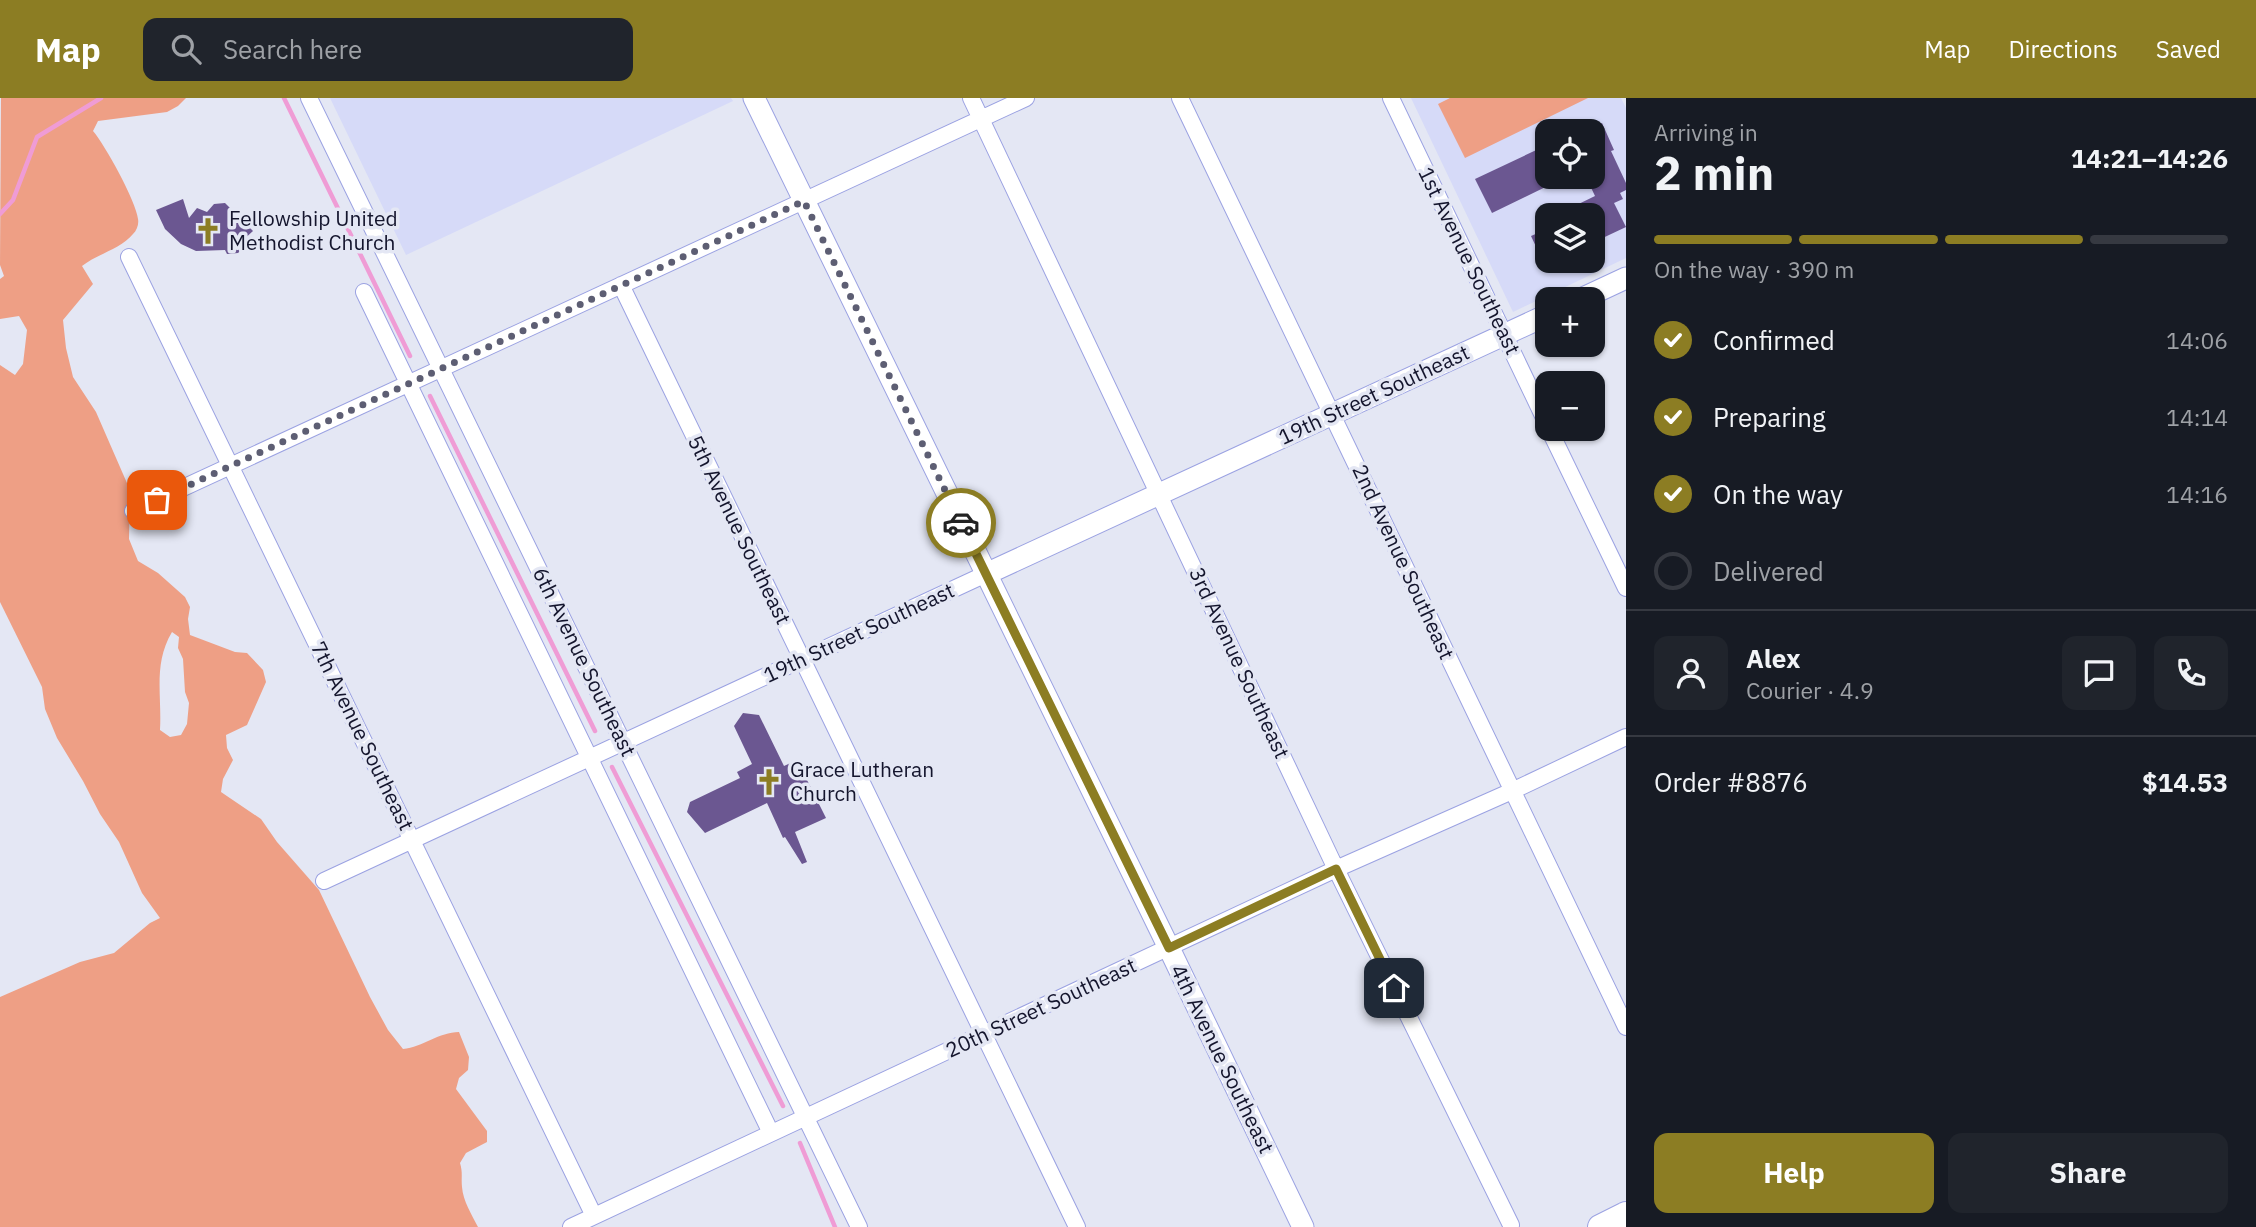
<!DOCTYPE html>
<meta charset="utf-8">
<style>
body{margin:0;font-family:"IBM Plex Sans",sans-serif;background:#20242c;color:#f1f3f6;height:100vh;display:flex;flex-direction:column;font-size:26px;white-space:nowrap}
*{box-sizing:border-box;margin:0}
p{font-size:23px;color:#9ea1a6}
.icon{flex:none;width:38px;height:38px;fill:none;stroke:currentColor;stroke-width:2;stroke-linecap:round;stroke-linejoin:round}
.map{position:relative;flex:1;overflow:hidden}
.details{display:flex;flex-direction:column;background:#171b24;width:630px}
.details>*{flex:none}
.fabs{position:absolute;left:1535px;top:21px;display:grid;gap:14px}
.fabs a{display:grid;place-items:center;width:70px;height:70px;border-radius:14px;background:#171b24;box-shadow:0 2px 5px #0004;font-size:35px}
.pin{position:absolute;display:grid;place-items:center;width:60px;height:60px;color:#fff;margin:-30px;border-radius:14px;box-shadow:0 4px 10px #0006}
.courier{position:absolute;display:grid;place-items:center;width:70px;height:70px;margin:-35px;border:5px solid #8c7d23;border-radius:50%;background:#fff;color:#222;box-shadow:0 2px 9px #0007}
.overview em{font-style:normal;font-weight:700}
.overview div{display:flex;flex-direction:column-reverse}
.overview{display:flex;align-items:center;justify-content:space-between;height:119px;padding:0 28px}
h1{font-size:46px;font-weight:700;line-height:52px}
.bar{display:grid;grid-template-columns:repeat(4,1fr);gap:10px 7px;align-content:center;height:84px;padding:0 28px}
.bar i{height:9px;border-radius:5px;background:#363941}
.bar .on{background:#8c7d23}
.bar p{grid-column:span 4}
.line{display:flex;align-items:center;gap:18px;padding:0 28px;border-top:2px solid #363941}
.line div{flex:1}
.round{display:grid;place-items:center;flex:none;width:74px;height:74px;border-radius:14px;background:#20242c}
ol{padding:0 28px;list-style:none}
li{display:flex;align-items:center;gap:21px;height:77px}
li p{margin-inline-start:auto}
li .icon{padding:7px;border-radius:50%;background:#8c7d23;color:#fff;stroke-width:4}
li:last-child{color:#9ea1a6}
li i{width:38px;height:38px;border:4px solid #363941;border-radius:50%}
.primary-button{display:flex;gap:14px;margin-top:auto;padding:14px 28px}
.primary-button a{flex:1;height:80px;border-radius:14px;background:#8c7d23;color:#fff;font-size:28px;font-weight:700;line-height:80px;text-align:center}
.primary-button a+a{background:#20242c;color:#f1f3f6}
header{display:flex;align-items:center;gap:42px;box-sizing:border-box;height:98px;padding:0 35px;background:#8c7d23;color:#fff}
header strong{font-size:33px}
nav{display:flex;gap:38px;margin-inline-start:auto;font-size:24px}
.search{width:490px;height:63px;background:#20242c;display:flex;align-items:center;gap:18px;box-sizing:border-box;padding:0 24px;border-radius:14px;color:#9ea1a6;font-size:26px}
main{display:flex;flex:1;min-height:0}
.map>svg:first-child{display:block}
</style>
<header>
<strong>Map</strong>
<div class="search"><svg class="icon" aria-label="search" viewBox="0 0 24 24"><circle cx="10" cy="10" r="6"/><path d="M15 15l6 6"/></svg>Search here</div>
<nav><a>Map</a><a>Directions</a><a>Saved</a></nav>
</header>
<main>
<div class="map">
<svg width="1626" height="1129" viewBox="0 0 1626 1129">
<rect width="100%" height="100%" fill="#e4e7f4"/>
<path fill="#d6daf8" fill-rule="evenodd" d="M330,0h401l2,3 -327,154z
M1411,0h210l5,10v150l-113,54zM1547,33h45v46h-45zM1547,117h45v46h-45z"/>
<path fill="#ee9f85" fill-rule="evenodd" d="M1,0h185l-8,8 -11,6 -69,9 -5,10c12,14 43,70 45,88 1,5 -1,11 -5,15 -12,15 -36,20 -51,32l11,18 -30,36 3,28 7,29 23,35 34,78 -1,49 9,22 20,12 27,24 5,10 -2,12 2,16 45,17 12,1 16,17 3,12 -19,43 -21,10 1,13 6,12 -10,19 -2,13 40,27 16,23 42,48 51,107 18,33 15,19c20,-2 36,-17 56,-17l10,25 -1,13 -9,8 -3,11 31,42v11l-21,11 -6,10c3,10 1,15 2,24 1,14 10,28 16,40h-478v-230l80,-35 34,-9 36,-30 10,-5 -18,-25 -23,-51 -19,-28 -17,-33 -26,-43 -12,-29 -3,-22 -42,-85v-237l15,10 8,-11 4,-34 -8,-14 -19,3v-40l4,-3 -4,-11zM172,534l7,5 -1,11 5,11 2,33 4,11 -2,21 -6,11 -11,2 -10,-7c2,-35 -7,-66 12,-98z
M1450,0h138l-123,60 -27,-54z"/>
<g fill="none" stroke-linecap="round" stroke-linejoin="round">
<path stroke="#ef9cd5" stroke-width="4.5" d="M284,0l126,258
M0,116l13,-14 24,-63 64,-39
M430,298l165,335
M612,669l171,339
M800,1045l35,84"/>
</g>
<path fill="#6b5791" d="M1602,25l12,27 -3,1 15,32v7l-6,3 3,6 -9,4 12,24 -34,16v-28h-36l39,-19 -9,-19h6v-49z
M1547,47v32h19l-74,36 -17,-34z
M183,101l6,19 8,-10 10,4 7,-8 11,-1 28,28 -11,10 3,5 -7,7 -11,1 -2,-4 -29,1 -15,-7 -16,-15 -9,-19z
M1547,131v41l-16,-34z
M743,615l16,2 25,51 13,-6 29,58 -31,14 12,30 -5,2 -17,-27 -2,1 -16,-35 -62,30 -18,-21 3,-10 50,-24 -3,-6 15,-8 -18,-38z"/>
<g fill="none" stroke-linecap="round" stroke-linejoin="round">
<defs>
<path id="street" d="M309,0l550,1129
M971,0l365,771 175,356
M1180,0l446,929
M1391,0l156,326
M129,159l465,959
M621,187l456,942
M364,194l407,841
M1549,331l77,159
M133,413l893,-413
M324,783l662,-307
M571,1129l765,-358 176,-78 114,-54"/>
<path id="secondary" d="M754,0l415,850 134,279
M1581,201l45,-21
M986,476l561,-259"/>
<path id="primary" d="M1600,1129l26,-13"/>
</defs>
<use href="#street" stroke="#9ba2e2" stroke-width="18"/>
<use href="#secondary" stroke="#9ba2e2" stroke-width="23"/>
<use href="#primary" stroke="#9ba2e2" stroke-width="26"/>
<use href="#street" stroke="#fff" stroke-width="16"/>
<use href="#secondary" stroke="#fff" stroke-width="21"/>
<use href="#primary" stroke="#fff" stroke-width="24"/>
</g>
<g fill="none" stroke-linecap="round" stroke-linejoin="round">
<path stroke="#5d5e73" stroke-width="7" stroke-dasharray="0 12.6" d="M157,402l647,-299 157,322"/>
<path stroke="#8c7d23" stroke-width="9" d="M961,425l208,425 167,-79 58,119"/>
</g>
<defs>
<symbol id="church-bare" viewBox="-9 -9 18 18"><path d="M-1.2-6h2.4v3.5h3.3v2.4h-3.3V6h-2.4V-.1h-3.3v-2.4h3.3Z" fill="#8c7d23" stroke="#e4e7f4" stroke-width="2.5" paint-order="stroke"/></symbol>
</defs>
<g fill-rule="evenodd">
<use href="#church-bare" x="189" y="114" width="38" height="38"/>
<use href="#church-bare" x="750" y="665" width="38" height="38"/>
</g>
<g text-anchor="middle" stroke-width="7" stroke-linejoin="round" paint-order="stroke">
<g font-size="21" fill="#14152d" stroke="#e4e7f4" text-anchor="start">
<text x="229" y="128">Fellowship United<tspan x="229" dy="24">Methodist Church</tspan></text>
<text x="790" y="679">Grace Lutheran<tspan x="790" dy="24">Church</tspan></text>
</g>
<g font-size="21" fill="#14152d" stroke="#e4e7f4">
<text transform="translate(1469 163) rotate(64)" y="7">1st Avenue Southeast</text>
<text transform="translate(1374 297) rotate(-25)" y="7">19th Street Southeast</text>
<text transform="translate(739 432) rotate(64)" y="7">5th Avenue Southeast</text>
<text transform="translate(1403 464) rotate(65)" y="7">2nd Avenue Southeast</text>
<text transform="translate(859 535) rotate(-25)" y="7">19th Street Southeast</text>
<text transform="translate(584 564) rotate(64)" y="7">6th Avenue Southeast</text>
<text transform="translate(1239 565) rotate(65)" y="7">3rd Avenue Southeast</text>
<text transform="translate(362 638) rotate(64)" y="7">7th Avenue Southeast</text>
<text transform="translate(1041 910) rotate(-25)" y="7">20th Street Southeast</text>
<text transform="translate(1222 961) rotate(64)" y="7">4th Avenue Southeast</text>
</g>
</g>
</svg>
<div class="fabs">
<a><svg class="icon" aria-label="locate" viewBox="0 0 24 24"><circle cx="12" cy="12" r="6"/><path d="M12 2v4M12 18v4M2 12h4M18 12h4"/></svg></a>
<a><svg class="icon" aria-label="layers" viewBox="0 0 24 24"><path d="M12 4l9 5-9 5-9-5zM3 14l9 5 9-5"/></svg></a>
<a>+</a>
<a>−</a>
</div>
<div class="pin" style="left:157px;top:402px;background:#ea580c"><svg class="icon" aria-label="bag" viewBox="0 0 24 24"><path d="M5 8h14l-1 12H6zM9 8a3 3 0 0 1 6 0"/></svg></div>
<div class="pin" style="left:1394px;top:890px;background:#1f2937"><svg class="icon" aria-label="home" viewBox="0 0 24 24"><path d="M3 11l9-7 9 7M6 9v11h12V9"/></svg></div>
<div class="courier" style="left:961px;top:425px"><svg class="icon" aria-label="car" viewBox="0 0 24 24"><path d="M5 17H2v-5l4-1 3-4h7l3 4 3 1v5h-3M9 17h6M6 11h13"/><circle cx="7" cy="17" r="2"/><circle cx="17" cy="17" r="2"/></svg></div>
</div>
<section class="details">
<div class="overview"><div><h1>2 min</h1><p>Arriving in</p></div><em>14:21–14:26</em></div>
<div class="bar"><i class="on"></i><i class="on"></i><i class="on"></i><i></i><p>On the way · 390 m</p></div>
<ol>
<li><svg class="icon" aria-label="check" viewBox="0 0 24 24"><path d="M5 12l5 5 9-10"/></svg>Confirmed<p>14:06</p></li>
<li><svg class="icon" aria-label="check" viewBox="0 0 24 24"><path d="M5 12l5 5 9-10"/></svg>Preparing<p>14:14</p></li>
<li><svg class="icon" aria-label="check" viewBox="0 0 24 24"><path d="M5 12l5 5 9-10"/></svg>On the way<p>14:16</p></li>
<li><i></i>Delivered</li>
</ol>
<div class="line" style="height:126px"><a class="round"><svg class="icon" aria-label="person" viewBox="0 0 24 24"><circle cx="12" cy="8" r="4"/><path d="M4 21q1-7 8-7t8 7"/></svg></a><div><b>Alex</b><p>Courier · 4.9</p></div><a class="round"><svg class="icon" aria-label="chat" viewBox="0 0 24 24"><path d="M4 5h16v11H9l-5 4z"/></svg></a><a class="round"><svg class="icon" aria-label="phone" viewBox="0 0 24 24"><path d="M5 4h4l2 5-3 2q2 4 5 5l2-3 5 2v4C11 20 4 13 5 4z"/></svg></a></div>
<div class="line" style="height:91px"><div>Order #8876</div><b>$14.53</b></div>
<div class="primary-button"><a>Help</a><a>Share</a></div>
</section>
</main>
